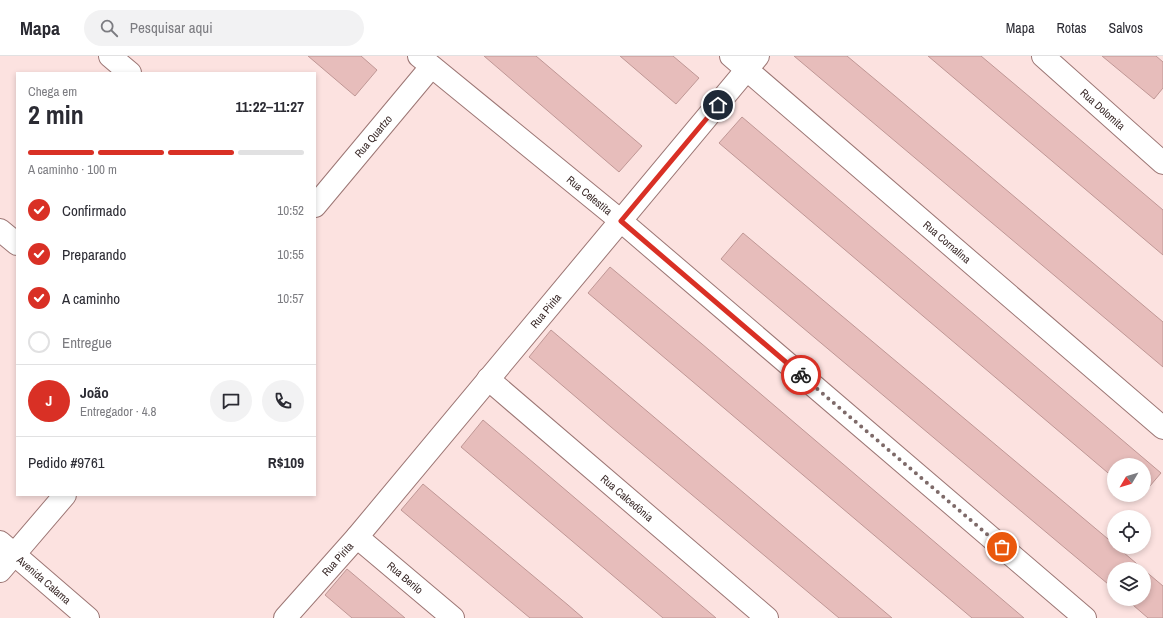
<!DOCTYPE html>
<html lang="pt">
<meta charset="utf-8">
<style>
body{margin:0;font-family:"Archivo Narrow",sans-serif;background:#f2f2f3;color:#2b2b33;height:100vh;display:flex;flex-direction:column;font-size:15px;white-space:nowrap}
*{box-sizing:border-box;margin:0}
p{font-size:13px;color:#7c7c81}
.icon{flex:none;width:22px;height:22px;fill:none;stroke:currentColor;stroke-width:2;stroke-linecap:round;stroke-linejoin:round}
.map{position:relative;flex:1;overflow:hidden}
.panel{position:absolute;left:16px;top:16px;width:300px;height:424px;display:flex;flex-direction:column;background:#fff;border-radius:0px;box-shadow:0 2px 6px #0003}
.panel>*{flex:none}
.needle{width:26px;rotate:232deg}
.controls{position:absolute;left:1107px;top:402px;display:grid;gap:8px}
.controls a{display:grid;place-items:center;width:44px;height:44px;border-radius:50%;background:#fff;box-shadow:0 2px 6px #0003;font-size:20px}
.pin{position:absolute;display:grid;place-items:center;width:34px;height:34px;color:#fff;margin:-17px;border:2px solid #fff;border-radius:50%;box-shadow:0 1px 4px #0007}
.courier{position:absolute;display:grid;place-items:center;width:40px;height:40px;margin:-20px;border:3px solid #d93025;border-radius:50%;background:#fff;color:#222;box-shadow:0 1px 5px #0007}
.head em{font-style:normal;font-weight:700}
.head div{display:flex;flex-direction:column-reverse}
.head{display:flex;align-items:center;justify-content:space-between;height:68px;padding:0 12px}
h1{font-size:26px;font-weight:700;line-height:30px}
.bar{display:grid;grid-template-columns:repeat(4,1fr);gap:6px 4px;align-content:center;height:48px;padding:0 12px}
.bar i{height:5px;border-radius:3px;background:#e1e1e2}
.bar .current{background:#d93025}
.bar p{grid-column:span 4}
.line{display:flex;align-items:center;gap:10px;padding:0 12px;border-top:1px solid #e1e1e2}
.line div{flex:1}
.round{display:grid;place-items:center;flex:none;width:42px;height:42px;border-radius:21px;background:#f2f2f3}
ol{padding:0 12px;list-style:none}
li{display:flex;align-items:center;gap:12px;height:44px}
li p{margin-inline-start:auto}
li .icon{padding:4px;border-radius:50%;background:#d93025;color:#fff;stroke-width:4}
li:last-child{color:#7c7c81}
li i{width:22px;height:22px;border:2px solid #e1e1e2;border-radius:50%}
header{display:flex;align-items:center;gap:24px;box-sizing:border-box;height:56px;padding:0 20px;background:#fff;border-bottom:1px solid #e1e1e2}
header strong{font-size:19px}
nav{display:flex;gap:22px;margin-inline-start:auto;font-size:14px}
.search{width:280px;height:36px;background:#f2f2f3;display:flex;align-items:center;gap:10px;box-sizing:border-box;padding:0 14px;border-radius:22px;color:#7c7c81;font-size:15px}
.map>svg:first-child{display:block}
</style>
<header>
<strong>Mapa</strong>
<div class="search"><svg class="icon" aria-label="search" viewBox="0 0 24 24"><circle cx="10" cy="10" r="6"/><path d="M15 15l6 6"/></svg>Pesquisar aqui</div>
<nav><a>Mapa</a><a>Rotas</a><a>Salvos</a></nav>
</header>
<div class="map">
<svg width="1163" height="562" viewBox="0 0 1163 562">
<rect width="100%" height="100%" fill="#fce2e0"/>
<path fill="#e7bdbb" stroke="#bf9795" d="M308,0h53l16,14 -22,26z
M484,0h52l106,90 -23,26z
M620,0h53l26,22 -23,26z
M794,0h53l48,40 268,226v45z
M928,0h53l50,42 132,112v45z
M1102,0h54l7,6v26l-9,11z
M742,61l419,356 -17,20v-28h-30v13l-395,-335z
M743,177l371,311v3h3l26,22h-29v20l-55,-46 -338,-284z
M610,211l92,77 322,274h-52l-117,-99 -267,-226z
M551,274l52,44 289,244h-53l-228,-191 -82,-70z
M483,364l52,44 181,154h-53l-202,-171z
M423,428l145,121 15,13h-53l-67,-56 -62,-52z
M347,513l58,49h-53l-27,-23z
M1144,514l19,16v32h-15l-22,-19h18z"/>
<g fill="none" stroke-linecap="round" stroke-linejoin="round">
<defs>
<g id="minor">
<path d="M110,0l20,17"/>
<path id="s1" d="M419,0l202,165 464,397"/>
<path id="s2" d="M731,0l432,372"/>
<path id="s3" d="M1043,0l120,107"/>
<path id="s4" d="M315,150l116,-139"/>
<path d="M0,174l17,14"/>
<path id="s5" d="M488,323l279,239"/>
<path id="s6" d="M357,481l96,81"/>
<path d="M0,515l65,-76"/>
<path id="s7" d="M285,562l72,-81 401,-481"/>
</g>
<g id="tertiary">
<path id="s8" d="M0,486l88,76"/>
</g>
</defs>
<use href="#minor" stroke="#9c7674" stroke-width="24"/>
<use href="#tertiary" stroke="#9c7674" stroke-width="24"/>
<use href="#minor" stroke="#fff" stroke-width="22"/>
<use href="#tertiary" stroke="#fff" stroke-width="22"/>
</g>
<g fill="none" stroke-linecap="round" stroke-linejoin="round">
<path stroke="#7e6a69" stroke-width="4" stroke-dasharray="0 7.2" d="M801,319l201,172"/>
<path stroke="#d93025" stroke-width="5" d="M718,49l-97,116 180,154"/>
</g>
<g text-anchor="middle" stroke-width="3" stroke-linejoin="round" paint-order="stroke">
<g font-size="11" fill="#3a2a29" stroke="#fdf4f3">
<text dy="4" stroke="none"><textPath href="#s3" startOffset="80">Rua Dolomita</textPath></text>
<text dy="4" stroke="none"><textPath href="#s4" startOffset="91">Rua Quartzo</textPath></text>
<text dy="4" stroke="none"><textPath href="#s1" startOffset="220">Rua Celestita</textPath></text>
<text dy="4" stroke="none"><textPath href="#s2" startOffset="285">Rua Cornalina</textPath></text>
<text dy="4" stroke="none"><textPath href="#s7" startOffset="403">Rua Pirita</textPath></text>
<text dy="4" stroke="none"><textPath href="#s5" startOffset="183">Rua Calcedônia</textPath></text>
<text dy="4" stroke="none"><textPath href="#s7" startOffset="79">Rua Pirita</textPath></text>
<text dy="4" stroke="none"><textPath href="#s6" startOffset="63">Rua Berilo</textPath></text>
<text dy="4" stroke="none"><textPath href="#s8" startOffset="58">Avenida Calama</textPath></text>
</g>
</g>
</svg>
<div class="controls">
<a><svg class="needle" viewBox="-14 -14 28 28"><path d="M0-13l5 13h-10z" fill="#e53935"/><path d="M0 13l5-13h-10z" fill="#7c7c81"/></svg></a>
<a><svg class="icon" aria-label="locate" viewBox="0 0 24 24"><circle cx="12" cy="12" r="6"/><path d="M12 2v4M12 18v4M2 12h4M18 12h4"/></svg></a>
<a><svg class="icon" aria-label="layers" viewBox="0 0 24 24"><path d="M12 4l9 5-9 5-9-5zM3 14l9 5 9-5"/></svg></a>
</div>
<div class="pin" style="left:1002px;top:491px;background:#ea580c"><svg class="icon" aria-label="bag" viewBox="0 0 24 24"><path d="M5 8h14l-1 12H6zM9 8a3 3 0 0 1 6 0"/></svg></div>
<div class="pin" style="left:718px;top:49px;background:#1f2937"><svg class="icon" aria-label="home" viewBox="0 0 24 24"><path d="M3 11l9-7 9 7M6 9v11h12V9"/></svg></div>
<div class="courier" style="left:801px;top:319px"><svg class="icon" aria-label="bike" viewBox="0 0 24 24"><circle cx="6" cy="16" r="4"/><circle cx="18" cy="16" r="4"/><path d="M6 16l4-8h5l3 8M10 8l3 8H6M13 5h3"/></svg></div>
<section class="panel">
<div class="head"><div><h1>2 min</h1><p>Chega em</p></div><em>11:22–11:27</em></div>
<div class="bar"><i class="current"></i><i class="current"></i><i class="current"></i><i></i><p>A caminho · 100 m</p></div>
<ol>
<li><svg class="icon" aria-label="check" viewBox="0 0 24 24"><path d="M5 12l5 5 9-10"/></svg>Confirmado<p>10:52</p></li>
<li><svg class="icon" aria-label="check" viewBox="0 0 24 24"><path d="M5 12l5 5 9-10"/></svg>Preparando<p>10:55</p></li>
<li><svg class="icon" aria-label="check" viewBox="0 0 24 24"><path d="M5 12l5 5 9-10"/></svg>A caminho<p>10:57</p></li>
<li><i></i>Entregue</li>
</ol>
<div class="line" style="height:72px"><b class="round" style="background:#d93025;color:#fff">J</b><div><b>João</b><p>Entregador · 4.8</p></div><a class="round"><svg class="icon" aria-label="chat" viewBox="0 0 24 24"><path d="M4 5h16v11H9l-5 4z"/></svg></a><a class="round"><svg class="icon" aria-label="phone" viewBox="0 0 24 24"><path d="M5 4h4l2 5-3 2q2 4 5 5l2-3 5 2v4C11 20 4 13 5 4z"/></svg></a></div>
<div class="line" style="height:52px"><div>Pedido #9761</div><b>R$109</b></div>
</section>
</div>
